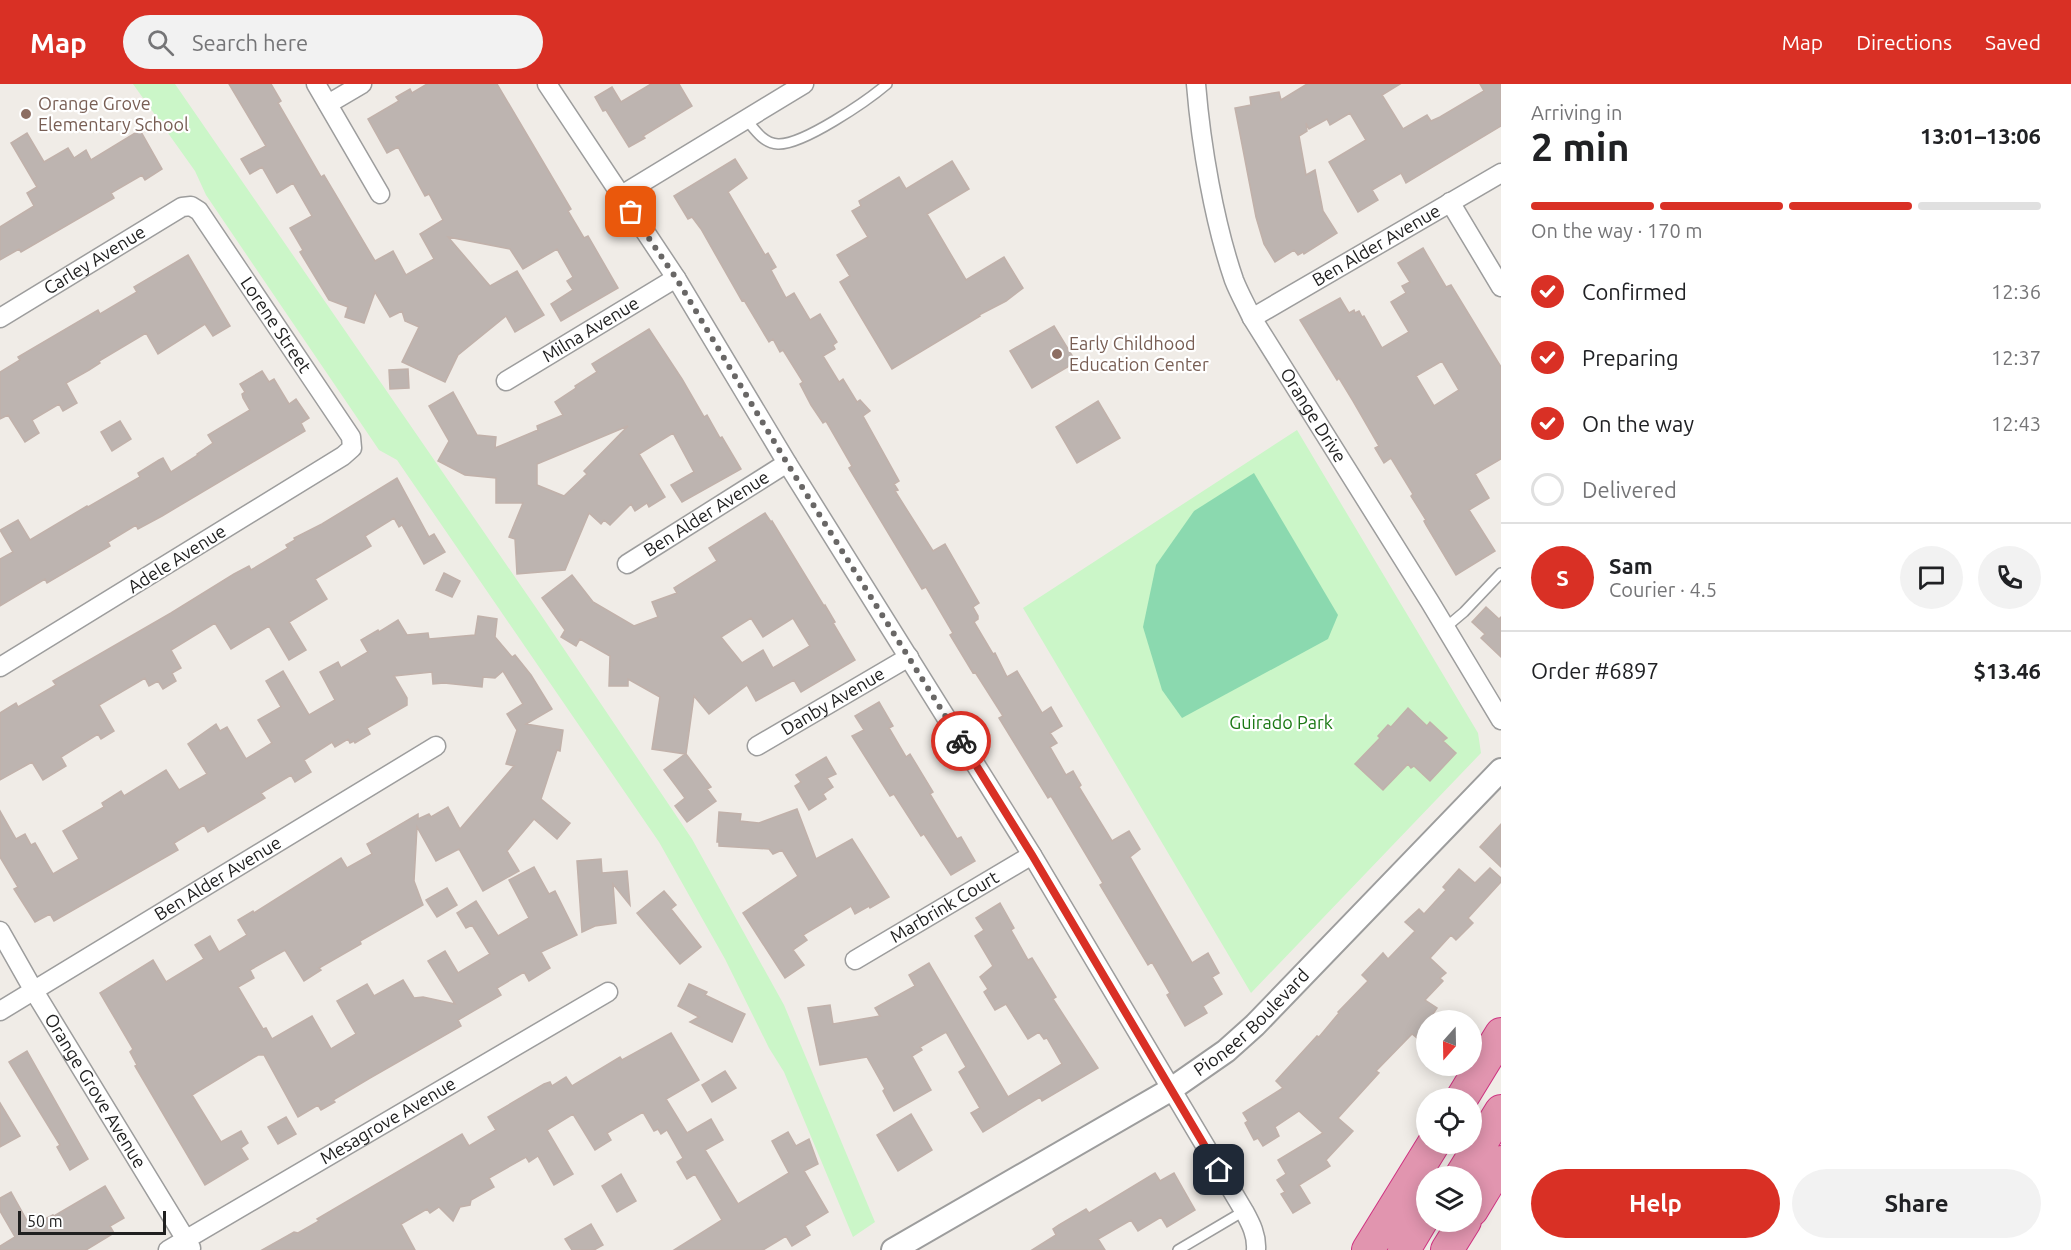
<!DOCTYPE html>
<meta charset="utf-8">
<style>
body{margin:0;font-family:Ubuntu,sans-serif;background:#f2f2f2;color:#202124;height:100vh;display:flex;flex-direction:column;font-size:22px;white-space:nowrap}
*{box-sizing:border-box;margin:0}
p{font-size:20px;color:#757577}
.icon{flex:none;width:33px;height:33px;fill:none;stroke:currentColor;stroke-width:2;stroke-linecap:round;stroke-linejoin:round}
.map{position:relative;flex:1;overflow:hidden}
.panel{display:flex;flex-direction:column;background:#fff;width:570px}
.panel>*{flex:none}
.needle{width:39px;rotate:200deg}
.tools{position:absolute;left:1416px;top:926px;display:grid;gap:12px}
.tools a{display:grid;place-items:center;width:66px;height:66px;border-radius:50%;background:#fff;box-shadow:0 3px 15px #0003;font-size:30px}
.scale{position:absolute;left:18px;bottom:15px;width:148px;box-sizing:border-box;padding-left:6px;border:3px solid #202020;border-top:0;font-size:16px;line-height:21px;white-space:nowrap;color:#202020;-webkit-text-stroke:4px #fff;paint-order:stroke}
.pin{position:absolute;display:grid;place-items:center;width:51px;height:51px;color:#fff;margin:-26px;border-radius:12px;box-shadow:0 3px 9px #0006}
.courier{position:absolute;display:grid;place-items:center;width:60px;height:60px;margin:-30px;border:4px solid #d93025;border-radius:50%;background:#fff;color:#222;box-shadow:0 2px 8px #0007}
.summary em{font-style:normal;font-weight:700}
.summary div{display:flex;flex-direction:column-reverse}
.summary{display:flex;align-items:center;justify-content:space-between;height:102px;padding:0 30px}
h1{font-size:39px;font-weight:700;line-height:45px}
.bar{display:grid;grid-template-columns:repeat(4,1fr);gap:9px 6px;align-content:center;height:72px;padding:0 30px}
.bar i{height:8px;border-radius:4px;background:#e0e0e0}
.bar .on{background:#d93025}
.bar p{grid-column:span 4}
.line{display:flex;align-items:center;gap:15px;padding:0 30px;border-top:2px solid #e0e0e0}
.line div{flex:1}
.round{display:grid;place-items:center;flex:none;width:63px;height:63px;border-radius:32px;background:#f2f2f2}
ol{padding:0 30px;list-style:none}
li{display:flex;align-items:center;gap:18px;height:66px}
li p{margin-inline-start:auto}
li .icon{padding:6px;border-radius:50%;background:#d93025;color:#fff;stroke-width:4}
li:last-child{color:#757577}
li i{width:33px;height:33px;border:3px solid #e0e0e0;border-radius:50%}
.primary-button{display:flex;gap:12px;margin-top:auto;padding:12px 30px}
.primary-button a{flex:1;height:69px;border-radius:36px;background:#d93025;color:#fff;font-size:24px;font-weight:700;line-height:69px;text-align:center}
.primary-button a+a{background:#f2f2f2;color:#202124}
header{display:flex;align-items:center;gap:36px;box-sizing:border-box;height:84px;padding:0 30px;background:#d93025;color:#fff}
header strong{font-size:28px}
nav{display:flex;gap:33px;margin-inline-start:auto;font-size:21px}
.search{width:420px;height:54px;background:#f2f2f2;display:flex;align-items:center;gap:15px;box-sizing:border-box;padding:0 21px;border-radius:33px;color:#757577;font-size:22px}
main{display:flex;flex:1;min-height:0}
.map>svg:first-child{display:block}
</style>
<header>
<strong>Map</strong>
<div class="search"><svg class="icon" aria-label="search" viewBox="0 0 24 24"><circle cx="10" cy="10" r="6"/><path d="M15 15l6 6"/></svg>Search here</div>
<nav><a>Map</a><a>Directions</a><a>Saved</a></nav>
</header>
<main>
<div class="map">
<svg width="1501" height="1166" viewBox="0 0 1501 1166">
<rect width="100%" height="100%" fill="#f0ece7"/>
<path fill="#cbf6c8" d="M133,0h42l364,528 153,227 92,166 91,217 -22,15 -69,-165 -15,-24 -44,-89 -66,-117 -262,-382 -18,-10 -173,-255 -11,-24z
M1297,346l181,303 3,20 -230,240 -228,-385z"/>
<path fill="#8bd9af" d="M1254,389l84,142 -10,24 -146,79 -20,-28 -19,-63 13,-62 38,-54z"/>
<path fill="#bdb4b0" stroke="#c1b1aa" stroke-width="1.5" fill-rule="evenodd" d="M229,0h42l10,17 -3,2 43,74 3,-2 51,86 18,-10 13,24 28,-16 -14,-25 23,-14 -14,-26 -4,2 -27,-49 -11,6 -19,-34 31,-18 -3,-4 14,-8 2,4 15,-9h70l74,125 -3,2 16,27 4,-2 30,52 -57,33 -10,-17 22,-14 -6,-9 6,-4 -16,-28 -34,20 -13,-20 -62,-12 42,49 27,-15 27,44 -29,17 -9,-16 -48,39 -13,27 -43,-20 17,-35 -14,-6 -3,-10 -12,6 -15,-25 -11,31 -19,-6 3,-10 -19,-7 -29,-48 3,-2 -13,-22 22,-12 -19,-33 -16,10 -15,-26 -12,7 -9,-15 25,-13z
M651,0h28l13,22 -49,30 2,2 -16,9 -23,-37 -3,1 -8,-14 17,-10 9,15z
M1307,0h93l-18,11 21,34 24,-14 4,6 9,-4 44,-26 -4,-7h21v42l-95,57 -5,-10 -29,17 6,10 -20,12 -29,-50 37,-22 -16,-27 -20,12 -3,-6 -18,10 -3,-6 1,8 -8,5 7,39 9,-5 8,41 14,22 -33,21 -1,-2 -5,3 -4,-5 -19,12 -11,-18 -8,-27 -21,-109 16,-3 -1,-8 29,-5 2,8z
M140,46l22,39 -17,11 -3,-5 -31,18 3,5 -93,54 -2,-3 -19,11v-33l34,-21 -7,-13 10,-6 -26,-44 16,-10 17,29 24,-14 6,10 12,-8 5,10z
M735,75l12,19 -19,14 37,63 3,-2 8,14 -5,3 15,28 8,-5 16,27 10,-6 17,28 -4,3 2,4 -12,7 16,26 4,-3 14,23 3,-2 10,11 -7,5 36,65 -5,3 4,6 -3,1 38,60 12,-7 34,59 -6,4 5,9v3l-4,3 19,32 2,-1 12,24 10,-6 25,42 9,-6 11,19 -12,7 7,10 -7,4 16,28 7,-4 8,14 -2,2 33,54 17,-10 11,18 -10,8 62,106 16,-10 11,20 -7,4 10,17 -19,12 4,7 -22,13 -18,-31 3,-2 -18,-31 -4,3 -48,-80 3,-2 -52,-87 -3,2 -49,-80 4,-2 -28,-44 -2,1 -23,-38 3,-2 -27,-46 -4,2 -73,-121 3,-2 -26,-45 -3,2 -12,-18 -11,-21 3,-2 -20,-32 -3,2 -7,-13 -4,3 -25,-42 -2,1 -41,-72 -9,-12 -4,2 -14,-23z
M952,77l17,28 -42,25 39,66 38,-23 19,31 -17,13 -27,14 1,1 -88,53 -52,-87 10,-6 -13,-21 31,-18 -16,-26 9,-5 -2,-5 40,-24 7,12z
M1423,164l23,39 5,-2 50,82v92l-26,15 14,24 -20,12 26,41 -39,24 -30,-50 -2,-4 2,-1 -15,-24 2,-2 -22,-36 -7,5 -9,-15 4,-2 -26,-45 -14,-23 -2,2 -37,-60 40,-22 9,15 5,-3 1,3 4,-2 3,6 2,-1 18,32 27,-16 -18,-30 15,-9 -4,-7 8,-4 -12,-19zM1442,277l17,29 -25,16 -18,-30z
M188,171l42,71 -17,10 -8,-12 -47,30 -12,-21 -47,28 1,2 -11,7 -23,13 11,20 -14,8 -4,-7 -27,16 7,13 -14,9 -17,-27 -8,4v-47l20,-12 -2,-3 80,-47 2,4 37,-22 -3,-5z
M1054,242l22,36 -44,26 -22,-37z
M649,245l33,50 22,38 3,-2 13,23 2,-1 19,32 -59,33 -11,-17 23,-13 -21,-39 -34,21 26,43 -16,10 -2,-4 -12,8 -4,-7 -21,21 -6,-5 -3,4 -12,-11 -24,57 -48,4 -2,-35 -6,-2 14,-34h-27v-25l-31,-3 -27,-14 11,-20 -20,-35 24,-14 24,43 19,2 -1,11 43,-18 -1,-4 26,-11 -8,-13 21,-14 -1,-2 22,-14 -5,-8zM628,342l-44,45 3,3 -23,22 -27,-11v-21z
M408,285l1,19 -19,1 -1,-19z
M262,287l7,11 5,-3 15,25 7,-5 13,19 -8,5 4,8 -143,85 -24,13 -2,-4 -28,17 2,4 -63,37 -2,-4 -45,27v-47l13,-7 -13,-22 18,-10 12,20 57,-34 1,1 52,-30 -2,-4 21,-13 4,-2 8,14 27,-17 -1,-1 16,-11 -5,-8 42,-25 -7,-12 -1,-4 3,-2 -5,-8z
M1098,317l22,37 -43,25 -21,-36z
M120,337l11,18 -19,12 -11,-19z
M397,394l32,59 5,-3 11,18 -21,12 -22,-39 -3,2 -5,-9 -29,18 6,10 -56,33 12,20 -38,23 17,28 -17,10 -20,-34 -38,23 -16,-26 -44,27 10,18 -9,5 4,8 -13,8 -5,-8 -9,5 -4,-8 -46,27 15,26 -13,8 -3,-5 -37,23 5,9 -23,14 -11,-18 -32,18v-67l16,-10 2,4 38,-22 -3,-4 118,-68 63,-39 15,-8 2,4 37,-22 -2,-3 9,-5 -1,-2 28,-14z
M765,429l6,9 1,-1 52,85 1,-1 10,17 -2,1 22,37 -54,32 -7,-12 -38,21 -9,-16 -38,29 -15,-18 -8,58 25,33 -4,2 9,12 -29,21 -12,-16 10,-8 -21,-28 21,-16 -33,-5 8,-52 -32,-18v7h-19l1,-30 -30,-17 -4,7 -15,-9 4,-7 -23,-32 30,-23 21,27 41,24 24,-9 -6,-15 25,-9 -3,-5 43,-27 -8,-13zM751,534l12,19 30,-19 17,28 -37,22 -10,-18 -21,13 -21,-26z
M444,489l16,8 -8,16 -16,-7z
M1486,523l13,12 2,-2v40l-20,-19 4,-4 -13,-12z
M478,532l19,3 -2,18 17,20 3,-2 16,20 21,34 -26,15 37,6 -3,21 -3,-1 -16,49 29,24 -13,16 -23,-20 -27,32 12,20 -36,20 -24,-42 -23,12 -19,-34 -3,54 9,24 -63,36 1,3 -42,24 2,2 -17,11 -19,-31 -35,20 4,8 -16,9 25,42 3,-1 6,11 40,-23 19,33 25,-15 -19,-33 30,-17 7,12 29,-16 11,18 9,-1 32,7 -27,-43 17,-10 13,22 32,-19 -18,-29 -6,3 -9,-15 19,-12 22,35 31,-18 -20,-38 25,-13 15,27 6,-3 22,44 -36,17 9,16 -21,13 -5,-9 -27,16 4,7 -43,25 3,6 -91,52 -37,22 2,2 -14,8 -3,-5 -20,12 -34,-62h-6l-66,40 29,47 20,-11 7,12 -7,5 7,11 -43,26 -70,-119 2,-1 -7,-13 3,-3 -33,-56 53,-33 13,22 38,-23 -9,-14 15,-9 9,16 28,-17 -9,-15 15,-9 1,2 87,-55 6,10 25,-14 -5,-10 51,-30v5l11,-5 2,3 17,-10 12,22 54,-63 -8,-2 11,-34 -10,-16 16,-10 -20,-33 -8,7 -12,-1 -1,10 -38,-4 -11,1 -1,-12 -38,4 13,22v7l-40,23 3,6 -15,9 -1,-2 -4,2 -2,-4 -13,8 -3,-5 -28,18 7,12 -16,10 -4,-7 -30,18 4,5 -57,34 -4,-7 -30,18 4,7 -124,71 -4,-7 -15,8 -21,-33 4,-2 -18,-30v-46l16,28 9,-5 6,11 4,-2 18,31 26,-15 -16,-28 41,-24 -2,-4 19,-12 3,5 42,-26 13,20 28,-16 -19,-30 28,-20 4,7 7,-4 19,32 26,-16 -14,-23 23,-13 -15,-26 17,-10 26,44 26,-15 -15,-28 18,-10 3,6 27,-16 -7,-12 17,-10 1,2 19,-12 9,15 21,-2 1,6 46,-4z
M879,618l14,24 -4,2 17,29 4,-3 23,38 -3,2 27,45 4,-2 14,24 -24,14 -27,-41 -3,2 -27,-42 -4,2 -38,-60 12,-6 -9,-14z
M1408,624l19,18 3,-4 17,16 -4,3 13,12 -26,28 -16,-15 -3,2 -3,-4 -25,26 -28,-26 25,-26 -2,-2 10,-11 3,2z
M826,673l10,17 -9,4 6,9 -10,7 3,5 -17,11 -14,-24 6,-4 -5,-7z
M797,725l19,50 36,-20 37,58 -19,11 -1,-2 -14,8 -4,-8 -48,29 4,5 -14,10 11,15 -19,13 -42,-65 55,-37 -16,-26 -9,4 -4,-5 -50,-3v-4h-2l2,-30 22,2 -1,7 19,2z
M1501,740v43l-21,-20z
M601,775l1,14 25,-2 3,34 -17,-21 3,39 -21,3 -13,6 -5,-71z
M1490,784l11,10v4l-33,36 5,5 -17,17 -5,-5 -21,23 16,15 -6,5 3,3 -18,19 12,8 -8,12h-3v3l-9,15 -5,-4 -36,37 3,2 -41,45 15,13 -27,29 4,6 -31,19 11,18 -17,10 -12,-19 4,-2 -8,-12 9,-6 -8,-14 45,-27 -24,-22 -24,16 4,9 -16,10 -5,-8 -4,2 -9,-17 3,-2 -5,-8 40,-25 -7,-7 41,-45 2,1 20,-24 -1,-1 30,-31 -6,-6 21,-22 5,6 27,-28 -10,-9 14,-13 5,5 22,-24 -3,-3 16,-18 16,14z
M447,804l10,17 -20,12 -11,-17z
M664,807l12,14 -5,4 30,38 -21,17 -43,-51z
M1000,819l14,25 -3,2 17,30 4,-2 24,39 -3,2 45,69 -56,33 -2,-4 -57,35 -12,-19 9,-5 -21,-36 7,-5 -20,-35 -26,15 2,3 -10,6 19,34 -37,21 -11,-20 2,-2 -18,-32 -47,8 -12,-57 22,-3 3,19 47,-8 -5,-8 40,-22 -6,-11 20,-12 79,134 54,-33 -15,-26 -3,1 -5,-7 -11,7 -22,-35 -11,6 -11,-18 4,-3 -8,-12 13,-11 -18,-30 9,-6 -8,-12z
M689,900l18,8 -2,3 40,19 -13,28 -42,-20 9,-5 -21,-11z
M671,949l28,47 -33,19 21,34 24,-14 12,21 -18,10 33,54 51,-31 -17,-32 16,-9 8,14 13,-7 9,25 -14,7 24,41 -23,14 5,9 -18,11 -6,-10 -23,14h-89l48,-30 -27,-46 -8,5 -10,-17 6,-4 -16,-28 -6,4 -3,-5 -4,2 -11,-19 -36,21 4,7 -16,10 -22,-36 -26,16 26,44 -19,11 -16,-29 -9,6 -3,-5 -37,21 5,9 -23,13 -1,5 -10,2 -7,14 -14,-14 -9,6 -3,-4 -26,15 14,26h-153l32,-18 4,1 21,-12 -2,-2 145,-85 7,12 27,-16 -8,-13 56,-33 6,-2 2,4 14,-9 6,9 48,-29 2,3z
M27,967l61,108 -18,11 -13,-23 3,-2 -51,-83z
M725,987l11,17 -24,14 -10,-17z
M0,1019l20,33 -20,11z
M911,1030l21,36 -34,21 -21,-36z
M286,1033l10,17 -18,10 -10,-17z
M1155,1089l5,8 14,-8 21,37 -28,17 -6,-10 -23,14 -7,-11 -33,19 7,11h-73l24,-15 -3,-6 6,-4 27,-16 3,4z
M621,1090l15,27 -19,11 -15,-26z
M105,1102l19,32 -14,8 4,7 -28,17h-86v-4l15,-9 -15,-26v-13l11,-6 19,34 23,-11 1,1z
M591,1140l12,21 -9,5h-22l-7,-11z"/>
<g fill="none" stroke-linecap="round" stroke-linejoin="round">
<defs>
<path id="service" d="M746,35c9,11 17,24 32,25 25,1 89,-43 109,-60
M1445,544l19,-16 37,-39
M1178,1166l66,-39"/>
<g id="minor">
<path d="M316,0l64,110"/>
<path d="M547,0l129,194 111,185 245,392 212,356c7,13 13,24 12,39"/>
<path id="s1" d="M1196,0c5,61 18,138 38,196 5,13 12,25 18,38l178,284 71,118"/>
<path d="M328,20l34,-20"/>
<path d="M620,112l184,-112"/>
<path d="M1450,118l51,85"/>
<path id="s2" d="M0,234l182,-111 9,-1 8,5 152,226 1,11 -9,8 -343,211"/>
<path id="s3" d="M1252,234l249,-145"/>
<path id="s4" d="M506,297l170,-103"/>
<path id="s5" d="M627,480l160,-101"/>
<path id="s6" d="M757,662l152,-89"/>
<path id="s7" d="M0,847l34,60 157,257"/>
<path id="s8" d="M855,876l177,-105"/>
<path id="s9" d="M0,927l436,-265"/>
<path id="s10" d="M168,1166l440,-258"/>
</g>
<g id="tertiary">
<path id="s11" d="M893,1166l277,-160 56,-39 29,-26 246,-255"/>
</g>
<path id="motorway" d="M1462,1014l39,-64
M1461,1092l40,-65
M1472,1126l29,-48
M1368,1166l66,-107
M1404,1166l22,-37
M1447,1166l18,-29"/>
</defs>
<use href="#service" stroke="#9d9d9d" stroke-width="12"/>
<use href="#minor" stroke="#9d9d9d" stroke-width="21"/>
<use href="#tertiary" stroke="#9d9d9d" stroke-width="26"/>
<use href="#motorway" stroke="#cf3381" stroke-width="34"/>
<use href="#service" stroke="#fff" stroke-width="9"/>
<use href="#minor" stroke="#fff" stroke-width="18"/>
<use href="#tertiary" stroke="#fff" stroke-width="22"/>
<use href="#motorway" stroke="#e195af" stroke-width="32"/>
</g>
<g fill="none" stroke-linecap="round" stroke-linejoin="round">
<path stroke="#696766" stroke-width="6" stroke-dasharray="0 10.8" d="M631,128l45,66 111,185 174,278"/>
<path stroke="#d93025" stroke-width="8" d="M961,657l71,114 187,315"/>
</g>
<g fill="#8d6e63" stroke="#fff" stroke-width="2">
<circle cx="26" cy="30" r="6"/>
<circle cx="1057" cy="270" r="6"/>
</g>
<g text-anchor="middle" stroke-width="4.5" stroke-linejoin="round" paint-order="stroke">
<g font-size="18" fill="#785e54" stroke="#fff" text-anchor="start">
<text x="38" y="26">Orange Grove<tspan x="38" dy="21">Elementary School</tspan></text>
<text x="1069" y="266">Early Childhood<tspan x="1069" dy="21">Education Center</tspan></text>
</g>
<g font-size="18" fill="#202020" stroke="#fff">
<text dy="6" stroke="none"><textPath href="#s3" startOffset="144">Ben Alder Avenue</textPath></text>
<text dy="6" stroke="none"><textPath href="#s2" startOffset="111">Carley Avenue</textPath></text>
<text dy="6" stroke="none"><textPath href="#s2" startOffset="369">Lorene Street</textPath></text>
<text dy="6" stroke="none"><textPath href="#s4" startOffset="99">Milna Avenue</textPath></text>
<text dy="6" stroke="none"><textPath href="#s1" startOffset="357">Orange Drive</textPath></text>
<text dy="6" stroke="none"><textPath href="#s5" startOffset="94">Ben Alder Avenue</textPath></text>
<text transform="translate(177 475) rotate(-32)" y="6">Adele Avenue</text>
<text dy="6" stroke="none"><textPath href="#s6" startOffset="88">Danby Avenue</textPath></text>
<text dy="6" stroke="none"><textPath href="#s9" startOffset="255">Ben Alder Avenue</textPath></text>
<text dy="6" stroke="none"><textPath href="#s8" startOffset="104">Marbrink Court</textPath></text>
<text dy="6" stroke="none"><textPath href="#s11" startOffset="426">Pioneer Boulevard</textPath></text>
<text dy="6" stroke="none"><textPath href="#s7" startOffset="186">Orange Grove Avenue</textPath></text>
<text dy="6" stroke="none"><textPath href="#s10" startOffset="255">Mesagrove Avenue</textPath></text>
</g>
<g font-size="18" fill="#1b7814" stroke="#fff">
<text x="1281" y="645">Guirado Park</text>
</g>
</g>
</svg>
<div class="tools">
<a><svg class="needle" viewBox="-14 -14 28 28"><path d="M0-13l5 13h-10z" fill="#e53935"/><path d="M0 13l5-13h-10z" fill="#757577"/></svg></a>
<a><svg class="icon" aria-label="locate" viewBox="0 0 24 24"><circle cx="12" cy="12" r="6"/><path d="M12 2v4M12 18v4M2 12h4M18 12h4"/></svg></a>
<a><svg class="icon" aria-label="layers" viewBox="0 0 24 24"><path d="M12 4l9 5-9 5-9-5zM3 14l9 5 9-5"/></svg></a>
</div>
<div class="scale">50 m</div>
<div class="pin" style="left:631px;top:128px;background:#ea580c"><svg class="icon" aria-label="bag" viewBox="0 0 24 24"><path d="M5 8h14l-1 12H6zM9 8a3 3 0 0 1 6 0"/></svg></div>
<div class="pin" style="left:1219px;top:1086px;background:#1f2937"><svg class="icon" aria-label="home" viewBox="0 0 24 24"><path d="M3 11l9-7 9 7M6 9v11h12V9"/></svg></div>
<div class="courier" style="left:961px;top:657px"><svg class="icon" aria-label="bike" viewBox="0 0 24 24"><circle cx="6" cy="16" r="4"/><circle cx="18" cy="16" r="4"/><path d="M6 16l4-8h5l3 8M10 8l3 8H6M13 5h3"/></svg></div>
</div>
<section class="panel">
<div class="summary"><div><h1>2 min</h1><p>Arriving in</p></div><em>13:01–13:06</em></div>
<div class="bar"><i class="on"></i><i class="on"></i><i class="on"></i><i></i><p>On the way · 170 m</p></div>
<ol>
<li><svg class="icon" aria-label="check" viewBox="0 0 24 24"><path d="M5 12l5 5 9-10"/></svg>Confirmed<p>12:36</p></li>
<li><svg class="icon" aria-label="check" viewBox="0 0 24 24"><path d="M5 12l5 5 9-10"/></svg>Preparing<p>12:37</p></li>
<li><svg class="icon" aria-label="check" viewBox="0 0 24 24"><path d="M5 12l5 5 9-10"/></svg>On the way<p>12:43</p></li>
<li><i></i>Delivered</li>
</ol>
<div class="line" style="height:108px"><b class="round" style="background:#d93025;color:#fff">S</b><div><b>Sam</b><p>Courier · 4.5</p></div><a class="round"><svg class="icon" aria-label="chat" viewBox="0 0 24 24"><path d="M4 5h16v11H9l-5 4z"/></svg></a><a class="round"><svg class="icon" aria-label="phone" viewBox="0 0 24 24"><path d="M5 4h4l2 5-3 2q2 4 5 5l2-3 5 2v4C11 20 4 13 5 4z"/></svg></a></div>
<div class="line" style="height:78px"><div>Order #6897</div><b>$13.46</b></div>
<div class="primary-button"><a>Help</a><a>Share</a></div>
</section>
</main>
